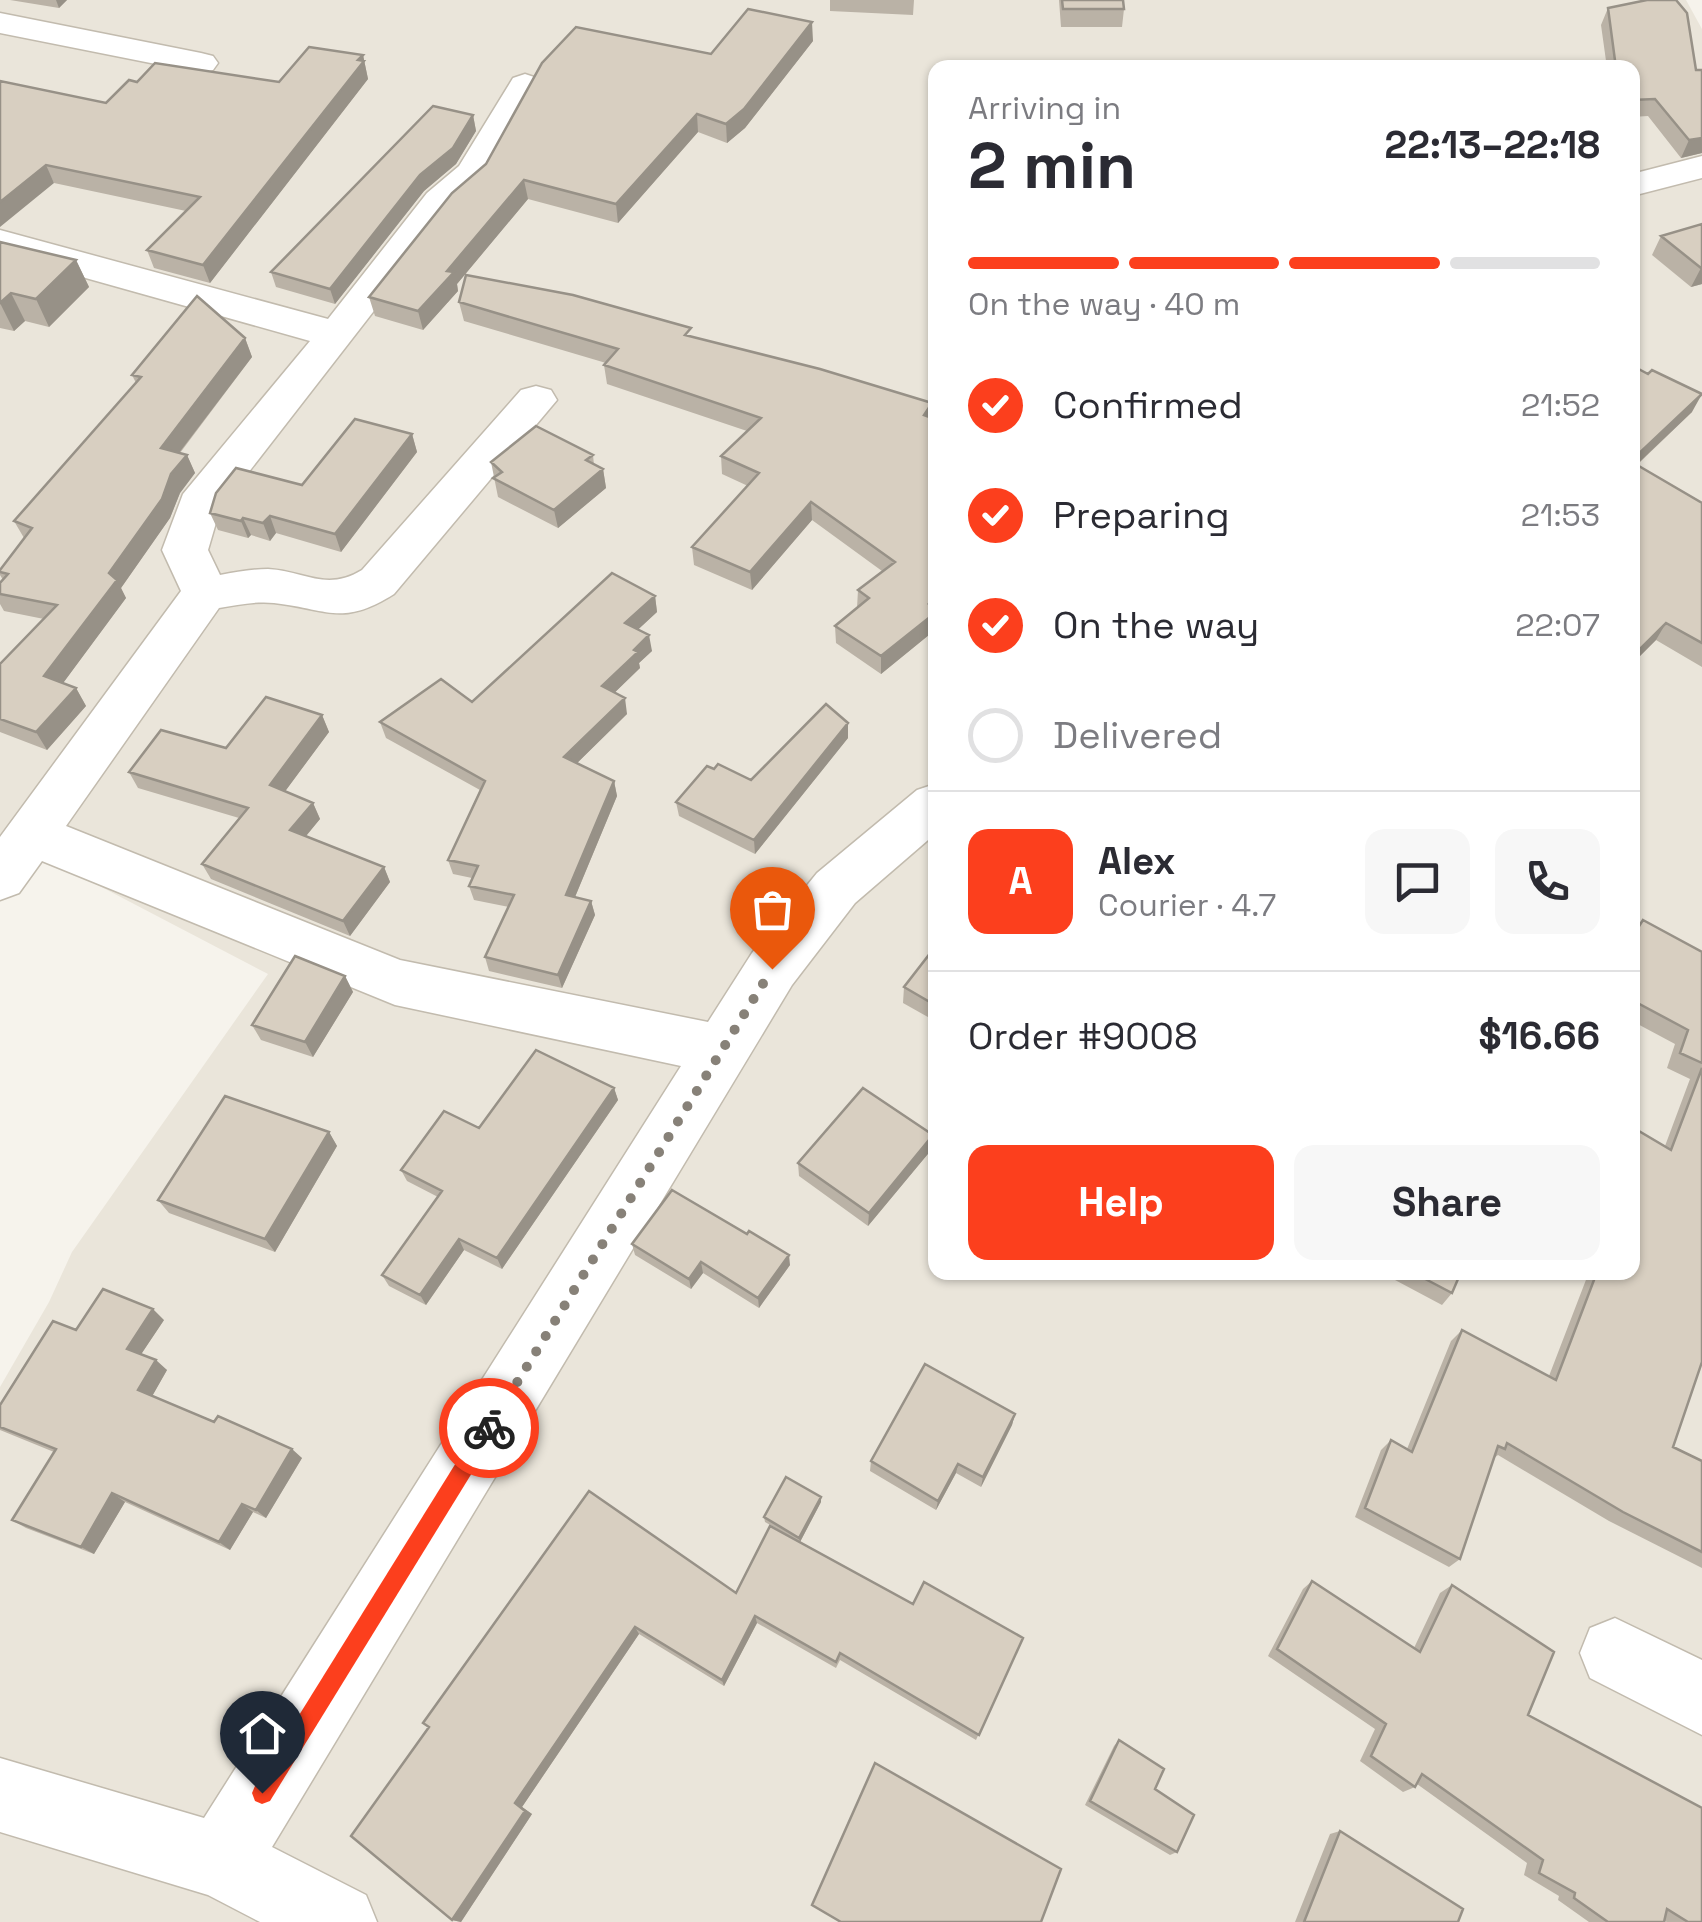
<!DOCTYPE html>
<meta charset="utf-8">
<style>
body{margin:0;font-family:"Space Grotesk",sans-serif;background:#f7f7f7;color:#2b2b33;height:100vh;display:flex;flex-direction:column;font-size:38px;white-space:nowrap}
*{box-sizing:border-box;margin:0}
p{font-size:32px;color:#7c7c81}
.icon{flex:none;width:55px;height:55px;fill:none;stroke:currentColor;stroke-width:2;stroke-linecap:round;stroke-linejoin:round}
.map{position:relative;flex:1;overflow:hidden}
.sheet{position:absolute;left:928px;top:60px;width:712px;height:1220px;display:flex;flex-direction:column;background:#fff;border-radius:20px;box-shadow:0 2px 8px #0004}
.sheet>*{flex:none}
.pin{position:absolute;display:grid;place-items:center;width:85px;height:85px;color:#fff;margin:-102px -42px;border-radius:50% 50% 50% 0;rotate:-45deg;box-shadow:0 0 10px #0007}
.pin .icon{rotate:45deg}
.courier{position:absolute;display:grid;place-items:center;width:100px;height:100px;margin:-50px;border:8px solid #fc3f1d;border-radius:50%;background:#fff;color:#222;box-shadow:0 2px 12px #0007}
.head em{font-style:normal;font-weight:700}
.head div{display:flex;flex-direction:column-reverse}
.head{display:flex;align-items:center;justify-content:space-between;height:170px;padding:0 40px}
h1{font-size:65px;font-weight:700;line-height:75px}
.bar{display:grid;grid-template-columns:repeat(4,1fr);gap:15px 10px;align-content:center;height:120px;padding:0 40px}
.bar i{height:12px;border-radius:8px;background:#e1e1e2}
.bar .selected{background:#fc3f1d}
.bar p{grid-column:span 4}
.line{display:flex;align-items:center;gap:25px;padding:0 40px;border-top:2px solid #e1e1e2}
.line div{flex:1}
.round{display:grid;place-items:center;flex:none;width:105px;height:105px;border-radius:20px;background:#f7f7f7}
ol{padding:0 40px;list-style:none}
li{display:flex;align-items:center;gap:30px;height:110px}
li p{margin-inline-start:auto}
li .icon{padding:10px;border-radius:50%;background:#fc3f1d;color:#fff;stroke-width:4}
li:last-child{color:#7c7c81}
li i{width:55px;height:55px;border:5px solid #e1e1e2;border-radius:50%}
.cta{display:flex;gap:20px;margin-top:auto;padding:20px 40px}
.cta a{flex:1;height:115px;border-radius:20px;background:#fc3f1d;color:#fff;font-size:40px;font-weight:700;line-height:115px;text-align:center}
.cta a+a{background:#f7f7f7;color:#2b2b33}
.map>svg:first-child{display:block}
</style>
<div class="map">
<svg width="1702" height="1922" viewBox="0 0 1702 1922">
<rect width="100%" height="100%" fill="#f6f3ec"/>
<path fill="#eae5da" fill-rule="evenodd" d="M0,0h1686l16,29v1893h-1702v-535l49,-85 23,-50 196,-278 -268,-140zM935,68h697v1204h-697z"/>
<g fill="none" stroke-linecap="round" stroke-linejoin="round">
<defs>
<path id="minor" d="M0,13l201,40 12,3 5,7 -5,7 -12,3 -201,-40z
M525,74l12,4 6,7 -56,96 -34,28 -233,300 -12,41 12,25c16,-3 32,-6 48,-6 37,2 58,23 94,1l159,-180 15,-4 15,4 6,10 -163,194c-52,33 -66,15 -120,9 -18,-2 -37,2 -55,5l-153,218 334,134 308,62 44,-69 65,-80 100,-83 18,-6v50l-80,69 -63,82 -520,862 94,48 11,27h-117l-52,-27 -208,-63v-74l204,60 477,-752 -286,-61 -353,-144 -23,32 -19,7v-63l181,-246 -19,-41 21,-56 127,-153 -310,-87v-24l328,89 99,-126 32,-27 54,-88z
M1702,156v22l-70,18v-22z
M1615,1618l87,42v75l-112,-57 -10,-25 10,-25z"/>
</defs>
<use href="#minor" stroke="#c2bbae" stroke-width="3"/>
<use href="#minor" fill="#fff" fill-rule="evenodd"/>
</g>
<path fill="#bab2a6" d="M10,0h57l-8,8z
M830,0h84l-1,15 -83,-4z
M1059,0h64l1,9 -2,18h-61z
M1608,8l88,62h6v83l-21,5 -33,-42 -16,1v-49h-25l-6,-43z
M813,41l-68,87 -18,15 -29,-11 -80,91 -90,-24 -71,85 1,7 -35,39 -48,-14 -6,-19 83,-104 259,-139z
M363,55l5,24 -158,204 -56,-15 -7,-18 39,-39 -132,-28 -54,-102 106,22 31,-21h142z
M473,115l3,16 -20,33 -32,27 -89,113 -59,-17 -5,-15z
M1702,224v60l-11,3 -39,-32 9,-19z
M0,242l76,18 13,27 -40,40 -24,-6 -11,10 -14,-3z
M459,302l233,35 243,82v211l-54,44 -45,-31 -1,-17 22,-18 1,-18 24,-19 -70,-51 -60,70 -58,-25 -2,-18 56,-61 -26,-12 -1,-18 26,-25 -140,-47 -3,-19 2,-2 -142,-42z
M245,338l7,19 -72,96 7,2 8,18 -15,20 -10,25 -49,70 5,10 -63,85 13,5 10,18 -39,44 -47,-18v-68l44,-45 -40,-8 -4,-7v-21l3,-3 -3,-5v-5l24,-32 -10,-17 122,-138 -4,-8z
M1632,367l60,45 -55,53 65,38v164l-46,-27 -24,24z
M412,434l5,18 -76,100 -65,-19 -6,8 -19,-6 -3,3 -30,-8 -8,-17 92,-28z
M593,455l1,10 9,4 3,19 -48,40 -60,-31 -7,-35z
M655,596l2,16 -19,17 14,22 -13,12 1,5 -26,25 13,21 -50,49 37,18 3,15 -42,101 16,4 4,14 -33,73 -73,-17 -4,-14 24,-50 -35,-7 -5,-14 3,-8 -19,-4 -5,-14 32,-70 -94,-52 -6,-16 92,-20z
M322,715l7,17 -44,59 28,12 7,16 -15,17 79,31 6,15 -40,54 -139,-57 -9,-15 37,-46 -101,-30 -9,-16 97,-24z
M848,723v15l-93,116 -76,-38 -3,-14 38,-33 37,11z
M1643,920l59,32v410l-29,85 29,14v107l-93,-47 -111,-66 -4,3 -34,101 -11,8 -94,-50 26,-67 10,-10 16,9 44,-108 11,-11 87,46 40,-104h43l33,-126 25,-67 -23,-11 8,-24 -43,-23v-87z
M935,947v74l-32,-18 1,-16z
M345,976l8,16 -40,65 -52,-17 -9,-15z
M614,1088l4,12 -116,169 -38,-19 -38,55 -37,-19 -7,-11 56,-78 -31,-16 -6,-11 78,-42z
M329,1132l8,14 -62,106 -106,-39 -11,-13z
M933,1135l-1,14 -64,77 -69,-50 -1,-13z
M632,1244l158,21 -31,43 -56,-35 -12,16 -56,-34z
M1380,1272h81l-9,21 -10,12z
M164,1320l-23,34 26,16 -15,26 150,62 -36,60 -13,-6 -23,38 -105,-48 -31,52 -68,-26 -14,-8 42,-68 -54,-22v-25l76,-75z
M1015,1414l-3,11 -31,62 -25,-14 -20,37 -66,-39 1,-10z
M589,1491l147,102 177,11 110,34 -47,102 -136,-80 -4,8 -79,-45 -33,63 -85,-52 -117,173 10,7 -71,108 -9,-2 -23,-193z
M821,1502l-21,40 -35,-20 -1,-5z
M1312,1581l102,67 26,-55 12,-8 76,130 174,207h-35l-3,-1v1h-75l-31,-22 1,-4 -35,-21 3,-12 -110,-79 -2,3 -12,5 -43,-31 15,-32 -107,-73 35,-67z
M1119,1740l36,49 22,63 -7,3 -85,-50 29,-59z
M1340,1831l118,91h-163l35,-88z"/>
<path fill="#979187" d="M56,0h11l-8,8z
M812,22l1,19 -68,87 -18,15 -1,-19z
M363,55l5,24 -158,204 -7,-18z
M697,114l1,18 -80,91 -2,-19z
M473,115l3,16 -20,33 -32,27 -89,113 -5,-15 90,-114z
M1702,138v15l-21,5 8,-18z
M46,165l8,18 -54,44v-25z
M524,180l4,19 -71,85 1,7 -35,39 -5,-19 29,-40z
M76,260l13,27 -40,40 -13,-28z
M1701,268h1v16l-11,3z
M11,293l14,28 -11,10 -14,-28z
M245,338l7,19 -83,109 -8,-18z
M1702,394l-10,18 -60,57v-9z
M932,403v18l-8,-6z
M412,434l5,18 -76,100 -6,-18z
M187,455l8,18 -15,20 -10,25 -49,70 5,10 -71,96 -11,-18 127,-202z
M603,469l3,19 -48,40 -4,-18z
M811,502l1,18 -60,70 -2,-18z
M270,516l6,17 -6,8 -7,-18z
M243,518l8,17 -3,3 -7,-17z
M655,596l2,16 -29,27 -3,-16z
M935,599v31l-54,44v-18l48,-52z
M1666,623l-10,17 -24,24v-7z
M649,635l3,16 -13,12 1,5 -35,34 -3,-16 32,-36z
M76,688l10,18 -39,44 -11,-18z
M625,698l2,16 -59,58 -4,-15z
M322,715l7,17 -51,69 -8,-16z
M848,723v15l-93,116 -1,-14z
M614,781l3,15 -47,113 -4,-14z
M313,803l7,16 -22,27 -8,-16z
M384,867l6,15 -40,54 -7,-15z
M591,901l4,14 -33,73 -4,-13z
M345,976l8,16 -40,65 -8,-15z
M614,1088l4,12 -116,169 -5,-11z
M329,1132l8,14 -62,106 -10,-13z
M933,1135l-1,14 -64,77 1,-13z
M459,1239l5,11 -38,55 -6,-10z
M789,1255l1,10 -31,43 -1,-10z
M701,1262l2,11 -12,16 -2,-10z
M153,1309l11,11 -26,39 -11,-10z
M156,1360l11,10 -17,30 -12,-10z
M1015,1414l-3,11 -31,62 2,-10z
M292,1449l10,9 -36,60 -10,-8z
M958,1464l-2,9 -20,37 2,-9z
M112,1493l13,9 -31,52 -13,-7z
M821,1497v5l-21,40 -1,-4z
M242,1504l11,8 -23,38 -11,-8z
M755,1616l2,7 -33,63 -2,-6z
M635,1627l4,7 -117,173 10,7 -71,108 -9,-2 63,-117z"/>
<path fill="#d8cfc1" stroke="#979187" stroke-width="2.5" d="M1062,0h61l1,9h-61z
M1647,0h29l11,13 9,57h6v68l-13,2 -34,-41 -23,1v-32h-16l-8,-60z
M748,9l64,13 -68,87 -18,15 -29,-10 -81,90 -92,-24 -77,91 7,1 -36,39 -49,-14 83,-104 34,-29 56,-101 34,-36 135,27z
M309,47l54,8 -5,5 6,1 -161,204 -56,-15 53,-53 -154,-32 -46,37v-121l106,22 23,-23 8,2 18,-19 124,19z
M433,106l40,9 -20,33 -33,27 -90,114 -59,-17z
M1702,224v44h-1l-40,-32z
M0,242l76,18 -40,39 -25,-6 -11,10z
M466,275l107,20 118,33 -6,7 135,34 112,34 -8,12 11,4v180l-6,5 6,4v5l-54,43 -46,-30 34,-28 -11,-8 37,-28 -84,-60 -61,70 -58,-25 67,-74 -38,-17 40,-38 -157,-53 14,-16 -159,-47z
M197,296l48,42 -84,110 26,7 -16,19 -9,25 -53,74 8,7 -73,96 32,12 -40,44 -36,-13v-55l57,-59 -57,-11v-11l8,-9 -8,-2v-2l32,-42 -18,-7 127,-144 -9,-2z
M1633,366l15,8 4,-4 50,24 -70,66z
M355,419l57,15 -77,100 -65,-18 -7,7 -20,-5 -2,3 -31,-8 6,-20 20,-25 66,17z
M536,426l57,29 -7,5 17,9 -49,41 -61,-32 9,-6 -11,-10z
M1632,462l70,41v140l-36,-20 -34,34z
M612,573l43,23 -30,27 24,12 -15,15 4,2 -36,34 23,12 -61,59 50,24 -48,114 25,6 -33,74 -73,-18 29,-62 -45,-9 9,-20 -30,-6 37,-79 -105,-59 61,-43 31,23z
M266,697l56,18 -52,70 43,18 -23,27 94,37 -41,54 -141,-57 46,-56 -119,-36 32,-42 65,18z
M826,704l22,19 -94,117 -78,-38 31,-36 7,3 4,-5 33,16z
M1643,920l59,32v111l-22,-10 8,-23 -56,-30v-63z
M935,947v58l-31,-18z
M295,956l50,20 -40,66 -53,-17z
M536,1050l78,38 -117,170 -38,-19 -39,56 -38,-20 60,-84 -41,-21 43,-59 35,17z
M1702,1068v294l-29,85 29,14v91l-79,-40 -116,-69 -2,6 -7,-3 -38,113 -95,-51 26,-68 21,12 50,-122 94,50 41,-108h35v-145l39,23z
M863,1088l70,47 -64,78 -71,-50z
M225,1096l104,36 -64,107 -107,-39z
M672,1190l75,44 2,-3 40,24 -31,43 -57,-36 -12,17 -57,-35z
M1412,1272h49l-9,21z
M103,1289l50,20 -26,40 29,11 -18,30 76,32 4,-6 74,33 -36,61 -14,-6 -23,38 -107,-49 -31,54 -69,-27 44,-71 -56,-22v-22l53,-84 23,9z
M925,1364l90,50 -32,63 -25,-13 -20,37 -67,-40z
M786,1477l35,20 -22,41 -35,-21z
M589,1491l147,102 34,-67 143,78 11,-22 99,56 -44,97 -139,-82 -4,9 -81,-46 -33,64 -87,-53 -120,176 10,8 -73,109 -101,-84 78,-109 -6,-4z
M1312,1581l108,71 32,-67 102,67 -26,63 174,93v114h-14l-21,-13 -3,13h-56l-34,-24 1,-5 -36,-20 4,-13 -121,-86 -7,13 -44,-31 15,-32 -109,-75z
M1119,1740l45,29 -9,20 39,26 -17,37 -87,-51z
M875,1763l186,106 -20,53h-200l-29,-17z
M1340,1831l123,78 -5,13h-154z"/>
<path fill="#fc3f1d" d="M489,1418l7,3v13l-226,367 -8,3 -7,-3 -3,-8 3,-7 227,-365z"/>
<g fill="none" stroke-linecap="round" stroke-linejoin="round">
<path stroke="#878178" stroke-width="10" stroke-dasharray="0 18" d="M489,1428l283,-459"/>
</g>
</svg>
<div class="pin" style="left:772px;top:969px;background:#ea580c"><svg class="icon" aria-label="bag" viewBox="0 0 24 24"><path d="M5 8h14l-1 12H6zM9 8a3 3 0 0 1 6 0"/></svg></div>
<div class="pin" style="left:262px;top:1793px;background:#1f2937"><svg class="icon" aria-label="home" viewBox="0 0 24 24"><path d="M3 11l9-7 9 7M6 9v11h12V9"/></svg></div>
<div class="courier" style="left:489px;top:1428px"><svg class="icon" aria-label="bike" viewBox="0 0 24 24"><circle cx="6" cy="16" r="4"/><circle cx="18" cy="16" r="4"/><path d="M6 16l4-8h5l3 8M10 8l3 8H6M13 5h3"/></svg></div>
<section class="sheet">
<div class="head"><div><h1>2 min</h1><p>Arriving in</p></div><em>22:13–22:18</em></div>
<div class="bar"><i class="selected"></i><i class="selected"></i><i class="selected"></i><i></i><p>On the way · 40 m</p></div>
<ol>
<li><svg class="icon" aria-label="check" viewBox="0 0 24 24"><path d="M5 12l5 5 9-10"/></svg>Confirmed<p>21:52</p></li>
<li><svg class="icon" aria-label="check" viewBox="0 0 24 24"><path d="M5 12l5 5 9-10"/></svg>Preparing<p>21:53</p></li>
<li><svg class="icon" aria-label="check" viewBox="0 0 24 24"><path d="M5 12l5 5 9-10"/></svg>On the way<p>22:07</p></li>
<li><i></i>Delivered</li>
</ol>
<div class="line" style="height:180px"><b class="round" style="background:#fc3f1d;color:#fff">A</b><div><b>Alex</b><p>Courier · 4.7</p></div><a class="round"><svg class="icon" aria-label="chat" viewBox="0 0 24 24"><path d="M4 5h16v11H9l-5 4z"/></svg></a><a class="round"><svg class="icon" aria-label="phone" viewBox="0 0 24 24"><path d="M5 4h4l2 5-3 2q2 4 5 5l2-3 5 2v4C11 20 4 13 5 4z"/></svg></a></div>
<div class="line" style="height:130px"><div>Order #9008</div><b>$16.66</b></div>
<div class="cta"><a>Help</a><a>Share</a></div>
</section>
</div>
